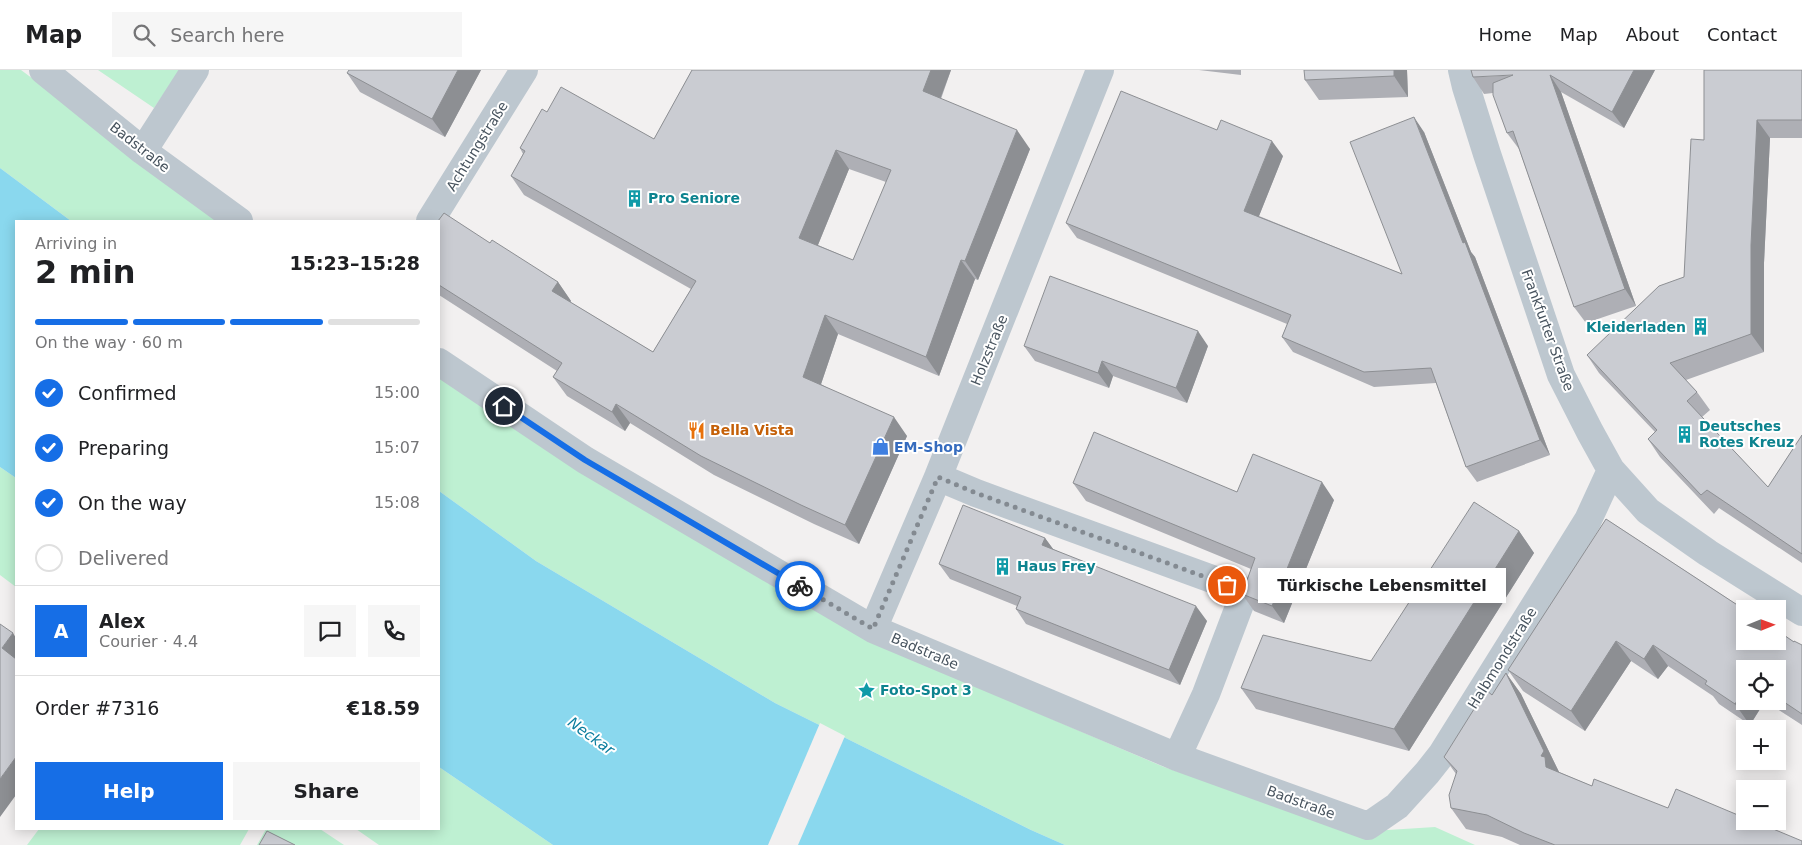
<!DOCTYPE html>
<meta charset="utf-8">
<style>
body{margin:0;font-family:"DejaVu Sans",sans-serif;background:#f6f6f6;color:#202124;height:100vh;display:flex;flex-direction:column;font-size:19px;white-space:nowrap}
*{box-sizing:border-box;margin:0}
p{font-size:16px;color:#757577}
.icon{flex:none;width:28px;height:28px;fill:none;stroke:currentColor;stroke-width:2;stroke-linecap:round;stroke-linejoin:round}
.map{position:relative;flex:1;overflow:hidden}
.sheet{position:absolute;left:15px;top:150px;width:425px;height:610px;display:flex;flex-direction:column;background:#fff;border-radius:0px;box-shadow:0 2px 12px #0003}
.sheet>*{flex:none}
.needle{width:32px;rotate:89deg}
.tools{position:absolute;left:1736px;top:530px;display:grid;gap:10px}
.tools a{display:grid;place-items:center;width:50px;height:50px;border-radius:0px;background:#fff;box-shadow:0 2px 12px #0003;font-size:25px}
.pin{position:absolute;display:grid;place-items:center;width:42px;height:42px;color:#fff;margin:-21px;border:2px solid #fff;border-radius:50%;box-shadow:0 1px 5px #0007}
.courier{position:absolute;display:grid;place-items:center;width:50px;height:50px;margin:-25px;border:4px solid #166ee6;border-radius:50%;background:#fff;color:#222;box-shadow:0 1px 6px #0007}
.bubble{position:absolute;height:35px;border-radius:0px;background:#fff;box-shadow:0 2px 12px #0003;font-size:16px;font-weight:700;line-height:35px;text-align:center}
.overview em{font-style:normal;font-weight:700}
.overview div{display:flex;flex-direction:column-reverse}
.overview{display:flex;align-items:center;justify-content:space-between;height:85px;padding:0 20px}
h1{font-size:32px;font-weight:700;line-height:38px}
.bar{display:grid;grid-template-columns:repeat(4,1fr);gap:8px 5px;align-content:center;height:60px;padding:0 20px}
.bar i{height:6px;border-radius:4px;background:#e0e0e0}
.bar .selected{background:#166ee6}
.bar p{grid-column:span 4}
.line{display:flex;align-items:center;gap:12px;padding:0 20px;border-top:1px solid #e0e0e0}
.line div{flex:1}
.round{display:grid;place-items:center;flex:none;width:52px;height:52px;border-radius:0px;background:#f6f6f6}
ol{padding:0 20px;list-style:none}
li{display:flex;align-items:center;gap:15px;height:55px}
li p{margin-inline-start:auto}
li .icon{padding:5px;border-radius:50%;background:#166ee6;color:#fff;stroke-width:4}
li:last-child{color:#757577}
li i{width:28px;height:28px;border:2px solid #e0e0e0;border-radius:50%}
.action{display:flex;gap:10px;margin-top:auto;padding:10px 20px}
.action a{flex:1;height:58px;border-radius:0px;background:#166ee6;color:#fff;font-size:20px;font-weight:700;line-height:58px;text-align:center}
.action a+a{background:#f6f6f6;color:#202124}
header{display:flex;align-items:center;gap:30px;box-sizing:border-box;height:70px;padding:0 25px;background:#fff;border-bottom:1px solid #e0e0e0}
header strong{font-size:24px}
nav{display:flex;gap:28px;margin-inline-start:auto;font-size:18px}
.search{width:350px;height:45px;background:#f6f6f6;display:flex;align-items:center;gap:12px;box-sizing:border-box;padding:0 18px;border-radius:0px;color:#757577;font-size:19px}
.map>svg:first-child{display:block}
</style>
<header>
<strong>Map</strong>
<div class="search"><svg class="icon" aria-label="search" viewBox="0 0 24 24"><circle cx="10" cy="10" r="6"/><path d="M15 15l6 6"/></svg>Search here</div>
<nav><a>Home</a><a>Map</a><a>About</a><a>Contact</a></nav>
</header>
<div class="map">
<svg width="1802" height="775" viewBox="0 0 1802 775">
<rect width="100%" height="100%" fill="#f2f0f0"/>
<path fill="#bef0d2" d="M0,0h21l203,151h-153l-71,-53z
M98,0h82l-26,38z
M439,302l489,294 236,101 192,65 79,-5 40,18h-410l-34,-15 -256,-127 -239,-142 -97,-70z
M0,397l16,11v109l-16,-12z
M439,697l114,78h-174l-23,-16h83z
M39,759h210l-9,16h-213z
M266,759h54l24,16h-87z"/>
<path fill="#8ad8ee" d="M0,98l71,53h-55v257l-16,-11z
M439,421l97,70 239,142 256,127 34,15h-512l-114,-78z"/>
<path fill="#f2f0f0" d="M820,653l25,13 -47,109h-30z"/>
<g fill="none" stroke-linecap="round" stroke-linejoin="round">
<path stroke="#bdc7cf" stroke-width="28" d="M43,0l100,81 96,70
M1462,0l4,17 21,67 74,221 29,57 21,38 37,41 60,42 94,59
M143,81l52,-81
M430,151l94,-151
M439,292l146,98 288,169 304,128 191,69 29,-20 30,-33 15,-19 146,-234 23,-50
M938,407l38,16 269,98 -39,103 -29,63
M873,559l65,-152 162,-407"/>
</g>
<path fill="#aeafb5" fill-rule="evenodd" d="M481,0l-36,67 -85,-45 -13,-19z
M692,0h259l-10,29 89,50 -52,131 -3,-1 -36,97 -101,-42 -17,50 86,52 -48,108 -45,-20 -100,-49 -84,-52 -5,8 -58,-35 -14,-19 4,-6 -118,-76v-74l51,22 68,39 13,19 -1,1 83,50 38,-63 -167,-94 -13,-19 12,-22 -3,-6 27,-36 107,27zM849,99l37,13 -33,78 -35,-15z
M1199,0h42v5z
M1407,0l1,27 -89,3 -14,-20z
M1655,0l-31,58 -63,-36 75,214 -50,17 -12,-16 -55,-158 -12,-16 -14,-40 -9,1 -11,-17z
M1802,0v68h-32l-6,125v89l-78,28 11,12 13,18 -8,7 66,70 34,-52v128l-83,-55 -5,6 -54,-57 -12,-18 7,-7 -56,-59 -12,-18 97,-78 20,-137z
M1424,62l47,120 4,5 75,198 -73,27 -11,-15 -30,-84 -62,4 -81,-35 -11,-15 5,-13 -210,-86 -11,-15 217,-67 -24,60 143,58z
M1024,276h184l-21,57 -74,-27 -4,12 -74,-27z
M1073,413l164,9 97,8 -50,123 -30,-12 -12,-17 9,-25 -165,-68z
M1606,449l188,123 8,3v80l-37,-24 -15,24 -31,-21 -6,-8 -45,-30 -10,13 -27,-18 -46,70 -62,-40 -15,-21zM1745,599h33v32h-33z
M1519,461l15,22 -125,198 -153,-42 -15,-21 130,-27z
M1045,468l8,11 154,72 -27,64 -154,-61 -10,-15 1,-3 -67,-27 -11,-15z
M1506,603l15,21 38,78 33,14 76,22 134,37h-282l-18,-8 -36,-8 -15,-21 5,-34 -12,-17 48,-62z"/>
<path fill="#8d8f93" d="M458,0h23l-36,67 -13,-18z
M931,0h20l-15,40 -13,-19z
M1394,0h13l1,27 -14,-21z
M1634,0h21l-31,58 -12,-16z
M1550,5l11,17 75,214 -11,-17z
M1414,47l10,15 47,120 4,5 75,198 -10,-15z
M1757,50l13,18 -6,125v89l-13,-18v-89z
M1017,60l13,19 -52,131 -13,-19z
M1272,71l11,15 -28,70 -11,-15z
M836,80l13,19 -36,88 -14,-19z
M961,190l14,19 -36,97 -13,-19z
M558,212l13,19 -6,9 -13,-19z
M825,245l13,19 -21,62 -14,-19z
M1198,261l10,15 -21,57 -11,-15z
M1102,291l11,15 -4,12 -11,-15z
M616,334l14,19 -5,8 -13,-19z
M894,347l13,19 -48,108 -14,-19z
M1322,412l12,18 -50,123 -12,-17z
M1519,461l15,22 -125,198 -15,-22z
M1045,468l11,15 -14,-8z
M1196,536l11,15 -27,64 -11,-15z
M13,563l3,5v30l-14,-20z
M1616,571l15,20 -46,70 -14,-20z
M1653,575l15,21 -10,13 -14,-20z
M1506,603l15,21 38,78 -2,3 -11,-8z
M1745,619v12h20l-15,24 -15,-21z
M16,687v38l-16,22v-38z"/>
<path fill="#caccd2" stroke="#8d8f93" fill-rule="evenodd" d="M349,0h109l-26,49 -85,-46z
M692,0h239l-8,21 94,39 -52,131 -4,-1 -35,97 -101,-42 -22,62 91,40 -49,108 -44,-20 -100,-49 -85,-52 -4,8 -59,-35 9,-14 -123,-78 -1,-64 6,-8 46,30 2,-3 66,42 -6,9 101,61 43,-71 -185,-105 14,-25 -5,-3 22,-39 5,3 14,-25 93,52zM836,80l55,20 -38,90 -54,-22z
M1304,0h90v6l-89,4z
M1471,0h163l-22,42 -62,-37 75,214 -51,18 -61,-176 -6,2 -14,-38v-12l20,-8 -40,2z
M1704,0h98v50h-45l-6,125v89l-81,29 27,29 -10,9 81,86 34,-52v119l-95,-64 -6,5 -53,-56 9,-9 -70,-75 72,-69 25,-9 7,-138 13,1z
M1121,21l96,39 4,-10 51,21 -28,70 158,63 -52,-132 64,-25 49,126 2,-1 75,198 -74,27 -35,-99 -67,4 -82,-35 9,-22 -225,-92z
M1050,206l148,55 -22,57 -74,-27 -4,12 -74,-27z
M1094,362l143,60 16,-38 69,28 -50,124 -30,-12 13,-36 -182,-75z
M1474,432l45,29 -125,198 -153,-41 22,-53 108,26z
M963,435l82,33 -3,7 154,61 -27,64 -153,-61 5,-12 -82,-33z
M1606,449l139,91v31h33v-10l16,11v-1l8,4v69l-24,-16v-29h-33v20l-10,15 -30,-20 2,-3 -54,-36 -9,14 -28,-18 -45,70 -63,-41z
M0,554l13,9 -11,15 14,11v98l-16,22z
M1506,603l38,78 -3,5 4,1 1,10 46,19 2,-7 74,29 8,-19 69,29v3h9l48,20v4h-247l-31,-12 -37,-18 -36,-7 -2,-13 8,-24 -13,-14 42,-67 6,5z
M267,761l28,14h-36z"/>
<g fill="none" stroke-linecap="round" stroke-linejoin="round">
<path stroke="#838a91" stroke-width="5" stroke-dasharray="0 9" d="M800,516l73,43 65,-152 38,16 251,92"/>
<path stroke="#166ee6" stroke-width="6" d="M504,336l81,54 215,126"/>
</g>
<defs>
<symbol id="building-bare" viewBox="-9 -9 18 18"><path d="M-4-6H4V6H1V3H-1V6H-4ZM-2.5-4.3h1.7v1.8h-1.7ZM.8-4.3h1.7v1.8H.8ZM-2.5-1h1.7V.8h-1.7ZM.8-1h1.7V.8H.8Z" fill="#0f9aa8" stroke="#fff" stroke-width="2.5" paint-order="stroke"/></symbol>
<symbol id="restaurant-bare" viewBox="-9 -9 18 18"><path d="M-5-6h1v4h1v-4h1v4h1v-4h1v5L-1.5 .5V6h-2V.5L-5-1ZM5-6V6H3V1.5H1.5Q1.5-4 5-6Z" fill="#e8710a" stroke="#fff" stroke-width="2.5" paint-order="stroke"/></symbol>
<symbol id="shop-bare" viewBox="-9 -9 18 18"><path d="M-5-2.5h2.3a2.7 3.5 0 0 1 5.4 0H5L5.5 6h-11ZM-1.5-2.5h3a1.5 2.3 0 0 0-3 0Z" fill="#3f7fe0" stroke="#fff" stroke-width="2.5" paint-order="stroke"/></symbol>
<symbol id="sight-bare" viewBox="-9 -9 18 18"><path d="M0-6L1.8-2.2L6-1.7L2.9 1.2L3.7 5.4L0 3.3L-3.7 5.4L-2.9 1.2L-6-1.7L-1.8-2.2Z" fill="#0f9aa8" stroke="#fff" stroke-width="2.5" paint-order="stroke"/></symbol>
</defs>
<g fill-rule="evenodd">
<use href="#building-bare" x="622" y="116" width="25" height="25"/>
<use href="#building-bare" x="1688" y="244" width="25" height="25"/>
<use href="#restaurant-bare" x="684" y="348" width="25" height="25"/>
<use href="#building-bare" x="1672" y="352" width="25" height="25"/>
<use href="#shop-bare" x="868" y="364" width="25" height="25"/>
<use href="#building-bare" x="990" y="484" width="25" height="25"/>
<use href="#sight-bare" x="854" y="608" width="25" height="25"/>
</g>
<g text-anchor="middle" stroke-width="4" stroke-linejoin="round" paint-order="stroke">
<g font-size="14" fill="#47535e" stroke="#fff">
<text transform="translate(477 76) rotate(-58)" y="5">Achtungstraße</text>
<text transform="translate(140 77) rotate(38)" y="5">Badstraße</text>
<text transform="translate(1548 260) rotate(70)" y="5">Frankfurter Straße</text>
<text transform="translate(989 280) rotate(-68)" y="5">Holzstraße</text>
<text transform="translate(925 581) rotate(23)" y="5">Badstraße</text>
<text transform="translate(1502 588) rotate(-58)" y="5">Halbmondstraße</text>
<text transform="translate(1301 732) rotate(20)" y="5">Badstraße</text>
</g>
<g font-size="14" font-weight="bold" fill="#0d838f" stroke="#fff" text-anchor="start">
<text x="648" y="133">Pro Seniore</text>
<text x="1686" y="262" text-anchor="end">Kleiderladen</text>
<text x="1699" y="361">Deutsches<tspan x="1699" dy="16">Rotes Kreuz</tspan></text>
<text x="1017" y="501">Haus Frey</text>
<text x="880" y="625">Foto-Spot 3</text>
</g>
<g font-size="14" font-weight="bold" fill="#c56008" stroke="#fff" text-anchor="start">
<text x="710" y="365">Bella Vista</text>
</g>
<g font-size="14" font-weight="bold" fill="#366cbe" stroke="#fff" text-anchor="start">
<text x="894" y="382">EM-Shop</text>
</g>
<g font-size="15" font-style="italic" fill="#0b7d9e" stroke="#fff">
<text transform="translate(591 666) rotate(36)" y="5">Neckar</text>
</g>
</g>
</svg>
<div class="tools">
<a><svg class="needle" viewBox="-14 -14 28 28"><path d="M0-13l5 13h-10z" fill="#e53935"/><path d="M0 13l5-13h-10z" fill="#757577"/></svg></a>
<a><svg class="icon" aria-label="locate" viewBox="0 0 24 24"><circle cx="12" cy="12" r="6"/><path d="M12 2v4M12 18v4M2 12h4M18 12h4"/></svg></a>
<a>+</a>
<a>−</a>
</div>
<div class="pin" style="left:1227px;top:515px;background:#ea580c"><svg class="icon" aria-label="bag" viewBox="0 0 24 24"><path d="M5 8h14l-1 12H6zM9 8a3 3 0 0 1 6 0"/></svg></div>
<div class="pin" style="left:504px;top:336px;background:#1f2937"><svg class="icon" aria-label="home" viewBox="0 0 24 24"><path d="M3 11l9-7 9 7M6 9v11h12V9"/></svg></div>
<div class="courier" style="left:800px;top:516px"><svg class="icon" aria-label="bike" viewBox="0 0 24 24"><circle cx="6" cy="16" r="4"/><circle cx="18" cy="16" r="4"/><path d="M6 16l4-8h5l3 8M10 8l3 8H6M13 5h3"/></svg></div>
<div class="bubble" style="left:1258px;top:498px;width:248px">Türkische Lebensmittel</div>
<section class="sheet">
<div class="overview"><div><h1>2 min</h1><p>Arriving in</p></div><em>15:23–15:28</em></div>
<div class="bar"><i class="selected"></i><i class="selected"></i><i class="selected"></i><i></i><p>On the way · 60 m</p></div>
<ol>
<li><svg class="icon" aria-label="check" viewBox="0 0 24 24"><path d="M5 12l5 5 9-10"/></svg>Confirmed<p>15:00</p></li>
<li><svg class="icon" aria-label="check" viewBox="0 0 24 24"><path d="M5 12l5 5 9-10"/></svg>Preparing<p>15:07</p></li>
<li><svg class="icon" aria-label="check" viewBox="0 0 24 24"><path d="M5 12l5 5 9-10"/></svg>On the way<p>15:08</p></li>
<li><i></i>Delivered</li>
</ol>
<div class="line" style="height:90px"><b class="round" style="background:#166ee6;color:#fff">A</b><div><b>Alex</b><p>Courier · 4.4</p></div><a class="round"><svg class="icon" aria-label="chat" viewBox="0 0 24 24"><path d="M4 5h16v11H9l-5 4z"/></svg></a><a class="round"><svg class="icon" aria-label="phone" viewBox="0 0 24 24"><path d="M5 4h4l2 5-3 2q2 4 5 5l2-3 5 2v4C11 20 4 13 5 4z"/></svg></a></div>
<div class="line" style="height:65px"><div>Order #7316</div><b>€18.59</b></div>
<div class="action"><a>Help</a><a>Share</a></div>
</section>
</div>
